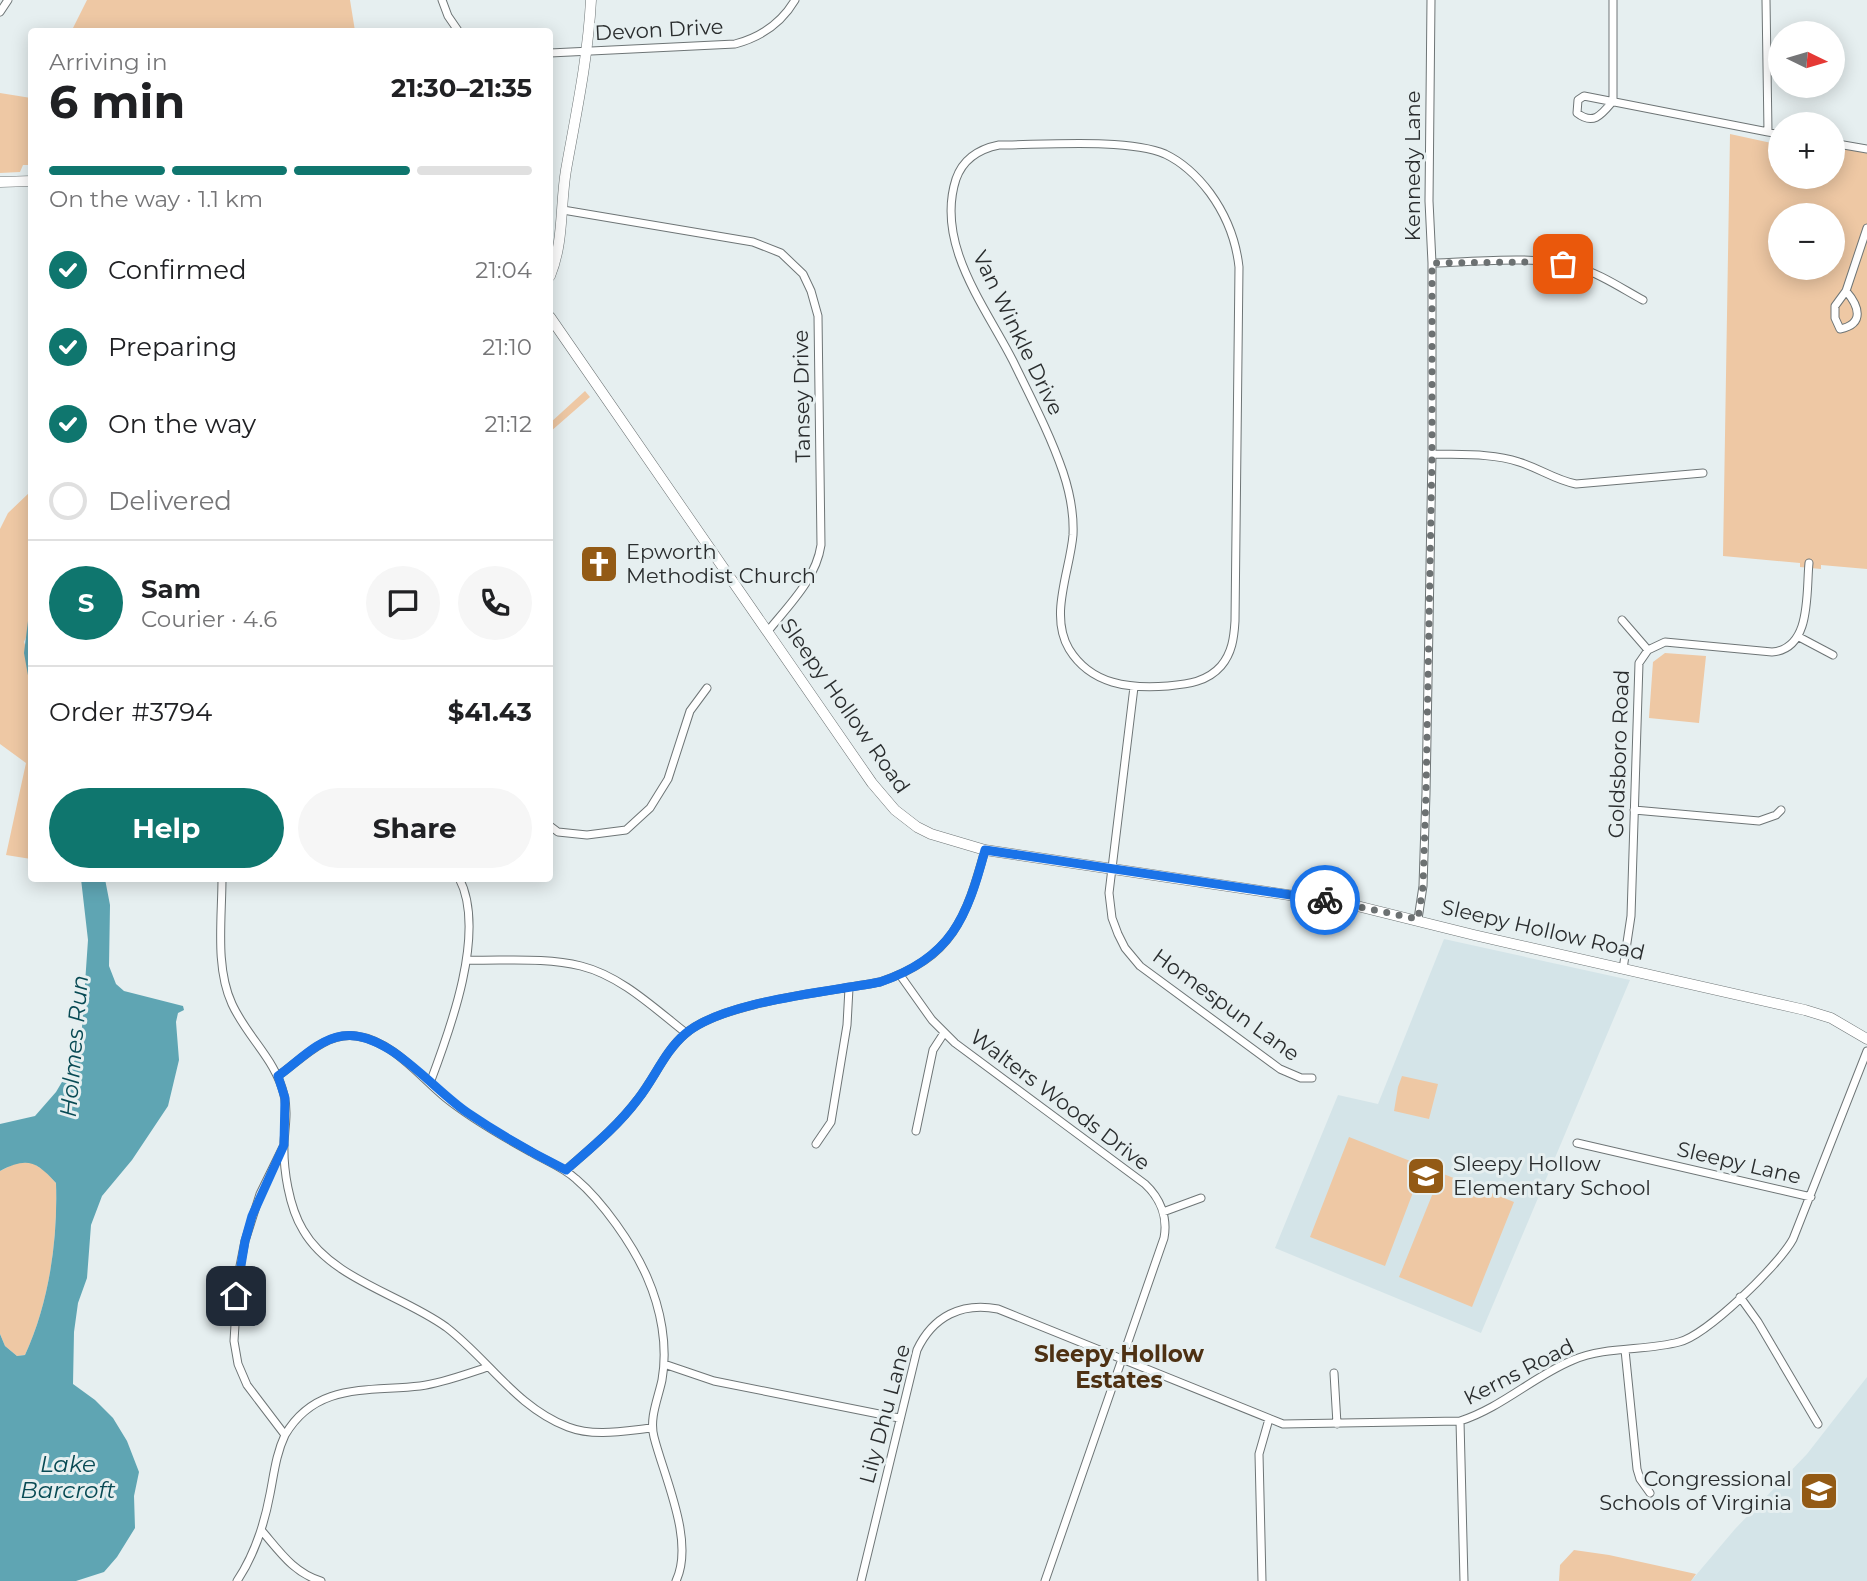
<!DOCTYPE html>
<meta charset="utf-8">
<style>
body{margin:0;font-family:Montserrat,sans-serif;background:#f6f6f6;color:#202124;height:100vh;display:flex;flex-direction:column;font-size:26px;white-space:nowrap}
*{box-sizing:border-box;margin:0}
p{font-size:23px;color:#757577}
.icon{flex:none;width:38px;height:38px;fill:none;stroke:currentColor;stroke-width:2;stroke-linecap:round;stroke-linejoin:round}
.map{position:relative;flex:1;overflow:hidden}
.details{position:absolute;left:28px;top:28px;width:525px;height:854px;display:flex;flex-direction:column;background:#fff;border-radius:7px;box-shadow:0 4px 18px #0003}
.details>*{flex:none}
.needle{width:46px;rotate:95deg}
.controls{position:absolute;left:1768px;top:21px;display:grid;gap:14px}
.controls a{display:grid;place-items:center;width:77px;height:77px;border-radius:50%;background:#fff;box-shadow:0 4px 18px #0003;font-size:35px}
.pin{position:absolute;display:grid;place-items:center;width:60px;height:60px;color:#fff;margin:-30px;border-radius:14px;box-shadow:0 4px 10px #0006}
.courier{position:absolute;display:grid;place-items:center;width:70px;height:70px;margin:-35px;border:5px solid #1a73e8;border-radius:50%;background:#fff;color:#222;box-shadow:0 2px 9px #0007}
.headline em{font-style:normal;font-weight:700}
.headline div{display:flex;flex-direction:column-reverse}
.headline{display:flex;align-items:center;justify-content:space-between;height:119px;padding:0 21px}
h1{font-size:46px;font-weight:700;line-height:52px}
.bar{display:grid;grid-template-columns:repeat(4,1fr);gap:10px 7px;align-content:center;height:84px;padding:0 21px}
.bar i{height:9px;border-radius:5px;background:#e0e0e0}
.bar .on{background:#0f766e}
.bar p{grid-column:span 4}
.line{display:flex;align-items:center;gap:18px;padding:0 21px;border-top:2px solid #e0e0e0}
.line div{flex:1}
.round{display:grid;place-items:center;flex:none;width:74px;height:74px;border-radius:37px;background:#f6f6f6}
ol{padding:0 21px;list-style:none}
li{display:flex;align-items:center;gap:21px;height:77px}
li p{margin-inline-start:auto}
li .icon{padding:7px;border-radius:50%;background:#0f766e;color:#fff;stroke-width:4}
li:last-child{color:#757577}
li i{width:38px;height:38px;border:4px solid #e0e0e0;border-radius:50%}
.primary-button{display:flex;gap:14px;margin-top:auto;padding:14px 21px}
.primary-button a{flex:1;height:80px;border-radius:42px;background:#0f766e;color:#fff;font-size:28px;font-weight:700;line-height:80px;text-align:center}
.primary-button a+a{background:#f6f6f6;color:#202124}
.map>svg:first-child{display:block}
</style>
<div class="map">
<svg width="1867" height="1581" viewBox="0 0 1867 1581">
<rect width="100%" height="100%" fill="#e6eff0"/>
<path fill="#d4e4e8" d="M1444,939l186,41 -149,353 -206,-85 63,-153 40,9z
M1867,1377v204h-176l44,-52 72,-75z"/>
<path fill="#eec8a4" fill-rule="evenodd" d="M87,0h263l5,31 -284,1z
M0,93l31,5v67h-8l-3,7 -20,1z
M1776,130h4v47h52v-35l35,7v420l-46,-4v4l-21,-2v-4l-77,-7 7,-422 46,10zM1780,215h52v53h-52z
M585,391l5,6 -40,35v-9z
M31,454l1,169 -8,19 8,22 -1,195 -25,-4 20,-92 -26,-19v-215l8,-16 22,-21 -1,-30z
M1665,653l41,3 -7,67 -50,-5 4,-56z
M1402,1076l36,8 -9,35 -35,-8 4,-24z
M1349,1137l74,29 -38,100 -75,-29z
M31,1162l14,9 11,12c2,57 -7,120 -31,172l-8,1 -12,-10 -5,-12v-163l16,-8z
M1441,1173l73,29 -42,105 -73,-30z
M1574,1550l35,5 87,19 -5,7h-132l1,-16z"/>
<path fill="#5fa5b3" d="M31,597l1,95h-1l-7,-39z
M81,879h24l5,26 -1,61 7,18 8,7 59,15 1,4 -6,3 -2,9 3,38 -11,46 -36,54 -30,36 -11,29 -4,53 -9,25 -4,29 -1,52 22,16 18,18 14,23 12,31 -5,24 1,32 -18,29 -13,15 -28,9h-76v-247l5,12 12,10 8,-1c24,-52 33,-115 31,-172 -20,-22 -29,-26 -56,-12v-47l35,-8 21,-24 19,-32 7,-33 6,-87z"/>
<g fill="none" stroke-linecap="round" stroke-linejoin="round">
<defs>
<path id="street" d="M442,0l6,16 11,16
M1766,0l2,132
M0,12l8,-12
M550,53l185,-9c26,-7 46,-20 60,-44
M1613,101c-11,13 -19,25 -36,12l1,-13 6,-4 184,36 12,2
M1613,101v-101
M1832,143l35,6
M999,145c43,0 129,-7 166,9 19,9 33,23 45,39 16,22 26,47 29,74l-4,354c-1,17 -3,32 -14,45 -14,16 -33,18 -53,20 -38,3 -77,-1 -99,-37 -20,-34 1,-78 4,-114 1,-22 -3,-42 -10,-63 -13,-38 -32,-74 -50,-111 -28,-55 -78,-117 -57,-182 7,-20 23,-30 43,-34z
M563,210l190,32 28,11 22,21 8,17 7,25 3,229c-5,34 -32,60 -53,86
M1432,263c42,-1 102,-8 142,3 25,7 47,22 69,34
M1846,291c13,15 19,33 -6,38l-5,-11v-12l11,-15 21,-63
M1432,454c29,1 60,-1 87,8 20,6 36,18 57,22l127,-11
M1622,620l26,30
M1799,637l34,18
M1134,687l-25,206 3,25 6,16 7,14 15,18 140,103 21,9h11
M1634,810l125,11 17,-6 5,-5
M550,826l8,6 29,3 39,-5 24,-22 18,-29 22,-68 17,-23
M222,878c0,41 -7,89 10,126 15,33 44,56 52,91 4,16 1,32 0,47 -1,27 5,65 19,88 28,49 99,65 143,97 42,32 70,80 122,100 26,10 56,4 84,1
M1418,919l5,-33 3,-93 6,-339v-191l-3,-62 2,-201
M468,960c37,1 77,-3 113,6 40,10 73,42 105,67
M1623,969l8,-53 8,-253 9,-13 17,-8 107,10c40,-3 34,-60 37,-89
M900,975l32,45 23,23 190,141c15,14 23,33 19,54l-119,343
M278,1076c24,-17 47,-44 78,-40 37,5 63,40 90,62 26,21 56,38 85,54 15,9 32,15 45,27 27,23 57,66 71,98 14,32 21,69 15,103 -4,19 -13,38 -8,57 10,40 41,104 22,144
M430,1083c20,-53 57,-152 29,-205
M916,1131l17,-81 11,-17
M1577,1143l234,54
M816,1144l15,-22 16,-97 2,-37
M566,1170c25,-22 51,-43 72,-71 16,-20 27,-48 47,-65 38,-33 144,-42 195,-52 73,-25 86,-64 105,-132
M1163,1212l38,-14
M1740,1297l18,25 60,102
M1625,1350l12,119 3,10 10,14
M664,1364l50,17 185,37
M1334,1373l3,51
M1460,1421l4,160
M285,1435c31,-53 83,-43 135,-49 23,-3 46,-12 68,-19
M262,1531c18,21 32,42 59,50
M237,1581c18,-27 27,-55 33,-87 4,-20 6,-40 15,-59l-38,-50 -9,-21 -4,-23 4,-65 7,-35 15,-47 24,-49
M861,1581l56,-231c16,-34 45,-48 81,-41l285,115 177,-3c41,-13 74,-45 113,-61 33,-14 72,-9 106,-18 28,-7 100,-77 114,-103l74,-188
M1262,1581l-3,-127 10,-35"/>
<path id="secondary" d="M0,182l32,-1
M550,276c14,-34 10,-70 16,-106 10,-56 22,-112 25,-170
M550,317l322,466 23,27 22,17 14,7 54,16 364,54 125,31 331,75 26,8 36,21"/>
</defs>
<use href="#street" stroke="#6e7576" stroke-width="9"/>
<use href="#secondary" stroke="#6e7576" stroke-width="11"/>
<use href="#street" stroke="#fff" stroke-width="7"/>
<use href="#secondary" stroke="#fff" stroke-width="10"/>
</g>
<g fill="none" stroke-linecap="round" stroke-linejoin="round">
<path stroke="#6c7172" stroke-width="7" stroke-dasharray="0 12.6" d="M1325,900l93,19 5,-33 3,-93 6,-339v-191l95,-1 36,2"/>
<path stroke="#1a73e8" stroke-width="9" d="M236,1296l9,-55 7,-25 32,-71 1,-47 -7,-22c20,-14 39,-36 64,-40 45,-7 91,54 126,77 31,21 64,40 98,57 25,-22 51,-43 72,-71 16,-20 27,-48 47,-65 38,-33 143,-42 195,-52 71,-24 87,-64 105,-132l340,50"/>
</g>
<defs>
<symbol id="church-square" viewBox="-11 -11 22 22"><rect x="-9" y="-9" width="18" height="18" rx="4" fill="#935a15" stroke="#e6eff0"/><path d="M-1.2-6h2.4v3.5h3.3v2.4h-3.3V6h-2.4V-.1h-3.3v-2.4h3.3Z" fill="#fff"/></symbol>
<symbol id="school-square" viewBox="-11 -11 22 22"><rect x="-9" y="-9" width="18" height="18" rx="4" fill="#935a15" stroke="#e6eff0"/><path d="M0-5L7-2L0 1L-7-2ZM-4 1L0 2.5L4 1V4Q0 6-4 4Z" fill="#fff"/></symbol>
</defs>
<g fill-rule="evenodd">
<use href="#church-square" x="577" y="542" width="44" height="44"/>
<use href="#school-square" x="1404" y="1154" width="44" height="44"/>
<use href="#school-square" x="1797" y="1469" width="44" height="44"/>
</g>
<g text-anchor="middle" stroke-width="6" stroke-linejoin="round" paint-order="stroke">
<g font-size="21" fill="#2a2d2e" stroke="#e6eff0">
<text transform="translate(659 30) rotate(-3)" y="7">Devon Drive</text>
<text transform="translate(1413 166) rotate(-90)" y="7">Kennedy Lane</text>
<text transform="translate(1018 333) rotate(64)" y="7">Van Winkle Drive</text>
<text transform="translate(802 396) rotate(-91)" y="7">Tansey Drive</text>
<text transform="translate(845 706) rotate(55)" y="7">Sleepy Hollow Road</text>
<text transform="translate(1619 754) rotate(-88)" y="7">Goldsboro Road</text>
<text transform="translate(1543 930) rotate(13)" y="7">Sleepy Hollow Road</text>
<text transform="translate(1226 1005) rotate(36)" y="7">Homespun Lane</text>
<text transform="translate(1060 1100) rotate(37)" y="7">Walters Woods Drive</text>
<text transform="translate(1739 1163) rotate(13)" y="7">Sleepy Lane</text>
<text transform="translate(1519 1372) rotate(-27)" y="7">Kerns Road</text>
<text transform="translate(885 1414) rotate(-75)" y="7">Lily Dhu Lane</text>
</g>
<g font-size="21" fill="#2a2d2e" stroke="#e6eff0" text-anchor="start">
<text x="626" y="559">Epworth<tspan x="626" dy="24">Methodist Church</tspan></text>
<text x="1453" y="1171">Sleepy Hollow<tspan x="1453" dy="24">Elementary School</tspan></text>
<text x="1792" y="1486" text-anchor="end">Congressional<tspan x="1792" dy="24">Schools of Virginia</tspan></text>
</g>
<g font-size="23" font-style="italic" fill="#084a54" stroke="#e6eff0">
<text transform="translate(74 1046) rotate(-85)" y="8">Holmes Run</text>
<text x="68" y="1472">Lake<tspan x="68" dy="26">Barcroft</tspan></text>
</g>
<g font-size="23" font-weight="bold" fill="#4e3113" stroke="#e6eff0">
<text x="1119" y="1362">Sleepy Hollow<tspan x="1119" dy="26">Estates</tspan></text>
</g>
</g>
</svg>
<div class="controls">
<a><svg class="needle" viewBox="-14 -14 28 28"><path d="M0-13l5 13h-10z" fill="#e53935"/><path d="M0 13l5-13h-10z" fill="#757577"/></svg></a>
<a>+</a>
<a>−</a>
</div>
<div class="pin" style="left:1563px;top:264px;background:#ea580c"><svg class="icon" aria-label="bag" viewBox="0 0 24 24"><path d="M5 8h14l-1 12H6zM9 8a3 3 0 0 1 6 0"/></svg></div>
<div class="pin" style="left:236px;top:1296px;background:#1f2937"><svg class="icon" aria-label="home" viewBox="0 0 24 24"><path d="M3 11l9-7 9 7M6 9v11h12V9"/></svg></div>
<div class="courier" style="left:1325px;top:900px"><svg class="icon" aria-label="bike" viewBox="0 0 24 24"><circle cx="6" cy="16" r="4"/><circle cx="18" cy="16" r="4"/><path d="M6 16l4-8h5l3 8M10 8l3 8H6M13 5h3"/></svg></div>
<section class="details">
<div class="headline"><div><h1>6 min</h1><p>Arriving in</p></div><em>21:30–21:35</em></div>
<div class="bar"><i class="on"></i><i class="on"></i><i class="on"></i><i></i><p>On the way · 1.1 km</p></div>
<ol>
<li><svg class="icon" aria-label="check" viewBox="0 0 24 24"><path d="M5 12l5 5 9-10"/></svg>Confirmed<p>21:04</p></li>
<li><svg class="icon" aria-label="check" viewBox="0 0 24 24"><path d="M5 12l5 5 9-10"/></svg>Preparing<p>21:10</p></li>
<li><svg class="icon" aria-label="check" viewBox="0 0 24 24"><path d="M5 12l5 5 9-10"/></svg>On the way<p>21:12</p></li>
<li><i></i>Delivered</li>
</ol>
<div class="line" style="height:126px"><b class="round" style="background:#0f766e;color:#fff">S</b><div><b>Sam</b><p>Courier · 4.6</p></div><a class="round"><svg class="icon" aria-label="chat" viewBox="0 0 24 24"><path d="M4 5h16v11H9l-5 4z"/></svg></a><a class="round"><svg class="icon" aria-label="phone" viewBox="0 0 24 24"><path d="M5 4h4l2 5-3 2q2 4 5 5l2-3 5 2v4C11 20 4 13 5 4z"/></svg></a></div>
<div class="line" style="height:91px"><div>Order #3794</div><b>$41.43</b></div>
<div class="primary-button"><a>Help</a><a>Share</a></div>
</section>
</div>
